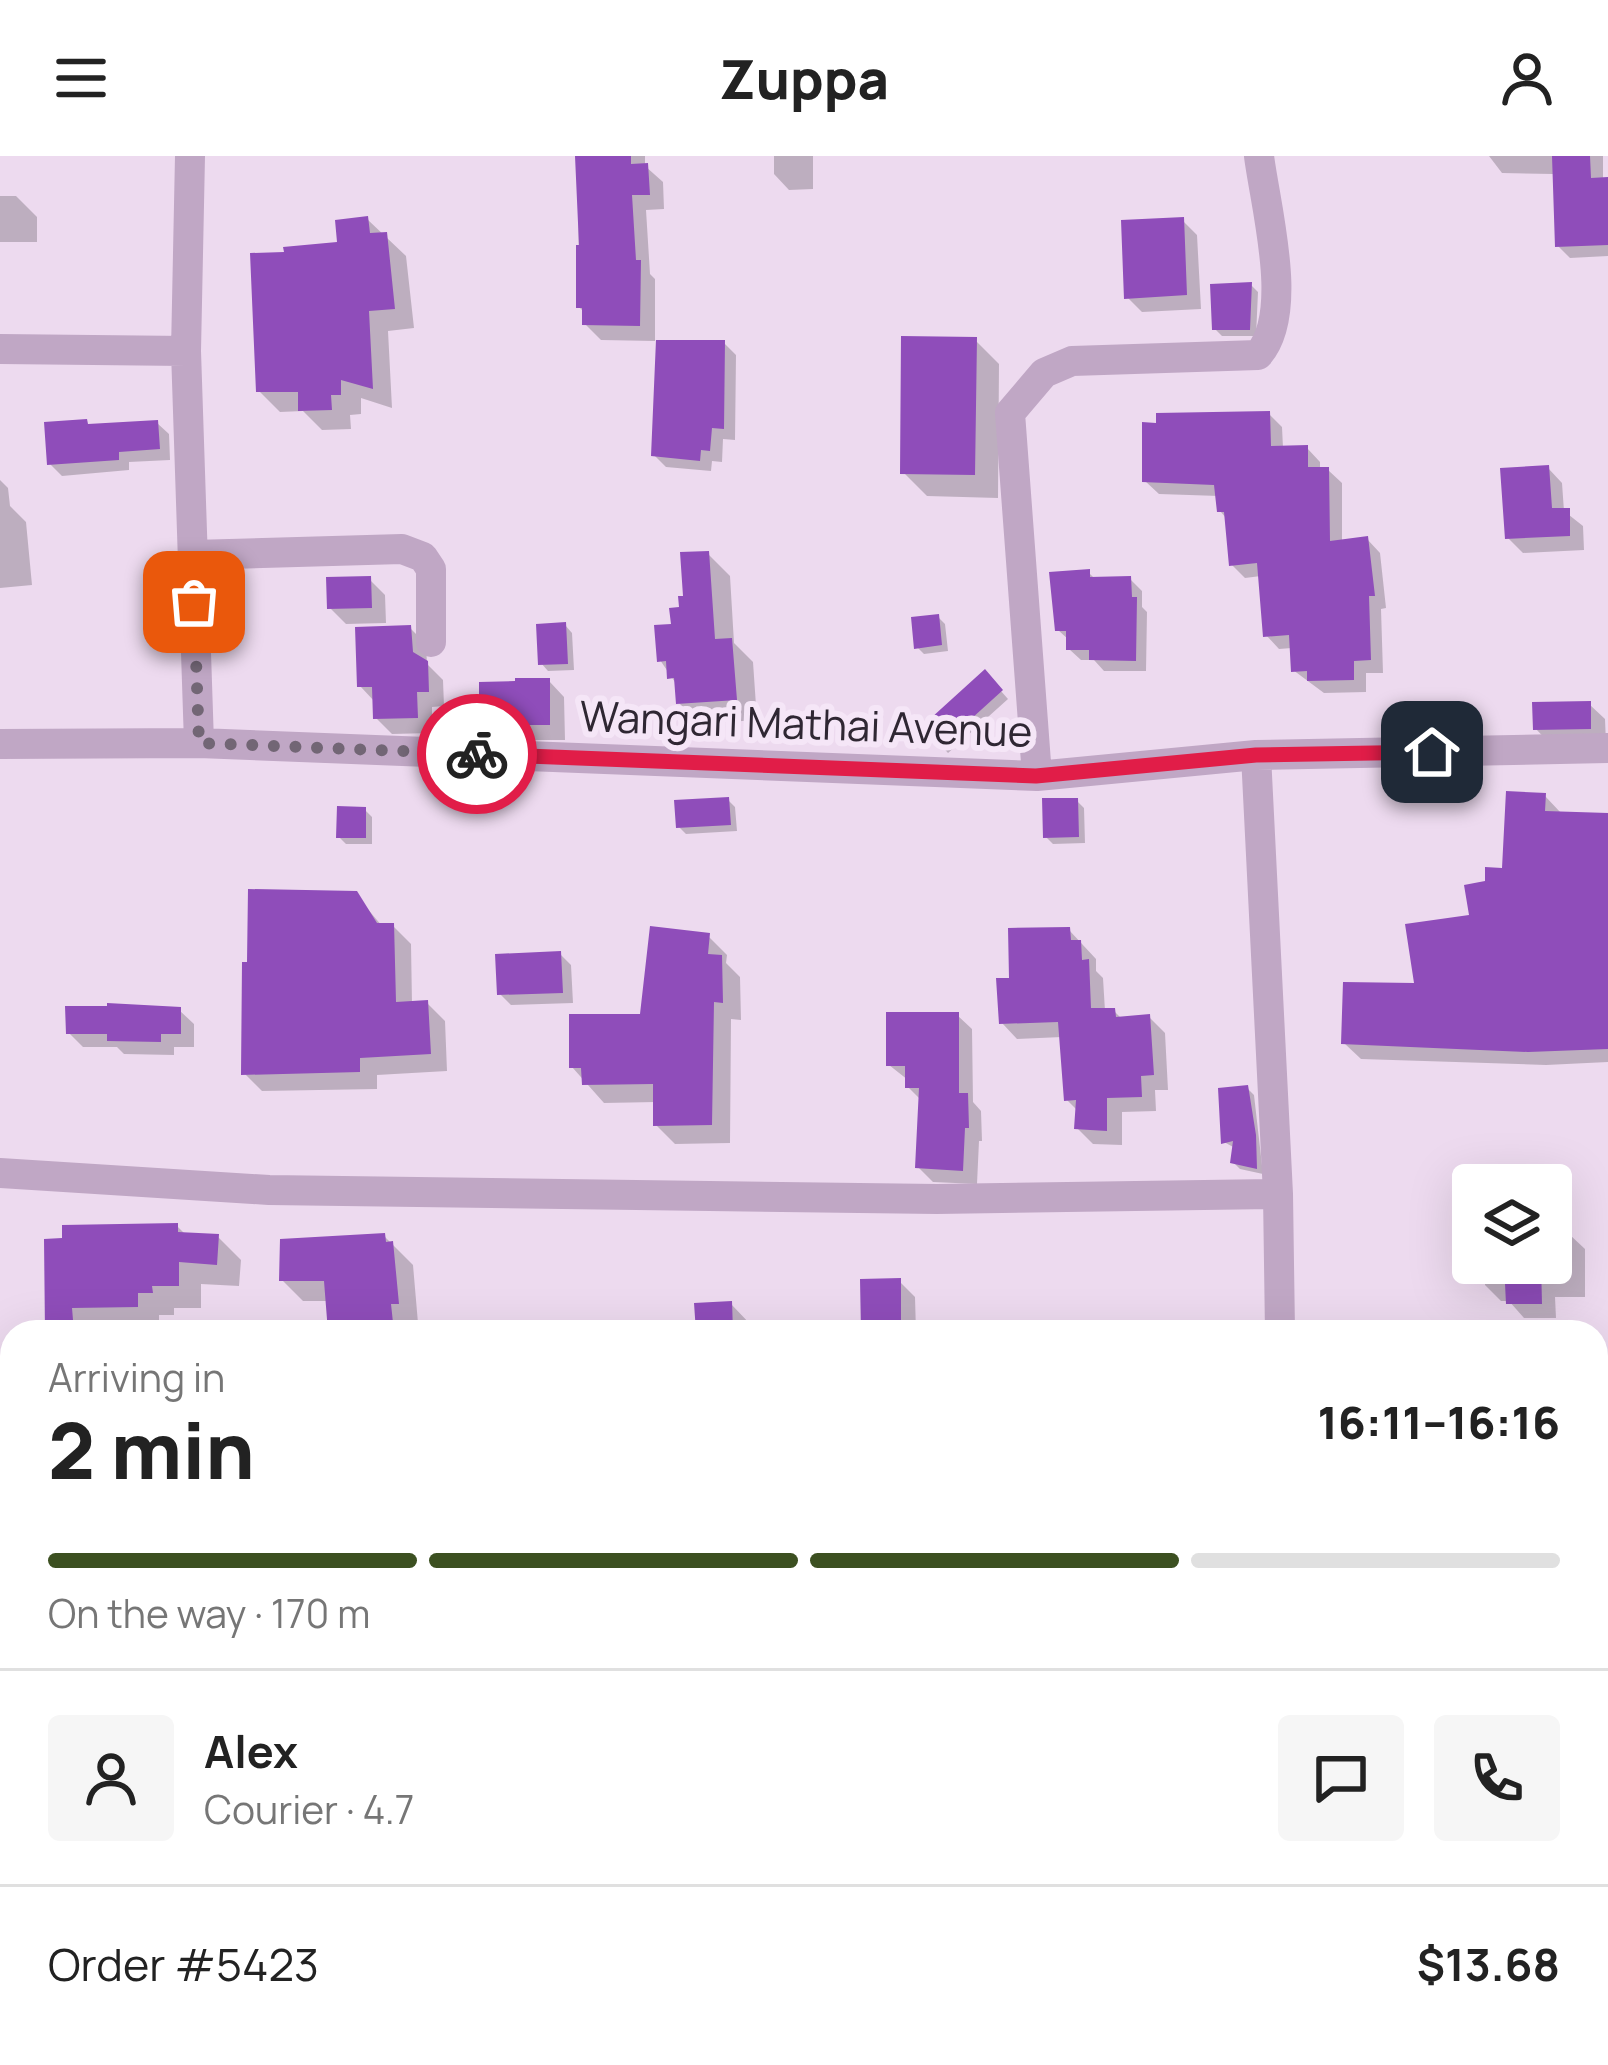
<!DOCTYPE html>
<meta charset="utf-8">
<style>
body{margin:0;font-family:Manrope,sans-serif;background:#f6f6f6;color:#222;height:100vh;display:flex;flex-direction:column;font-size:45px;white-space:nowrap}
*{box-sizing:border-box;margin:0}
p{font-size:39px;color:#767676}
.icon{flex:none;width:66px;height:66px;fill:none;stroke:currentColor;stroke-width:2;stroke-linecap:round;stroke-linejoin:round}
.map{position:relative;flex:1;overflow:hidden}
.details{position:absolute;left:0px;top:1164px;width:1608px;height:747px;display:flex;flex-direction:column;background:#fff;border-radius:36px 36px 0 0;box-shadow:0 12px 48px #0002}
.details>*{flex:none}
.buttons{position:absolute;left:1452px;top:1008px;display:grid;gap:24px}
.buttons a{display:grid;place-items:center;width:120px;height:120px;border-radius:12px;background:#fff;box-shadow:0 12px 48px #0002;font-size:60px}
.pin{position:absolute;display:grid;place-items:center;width:102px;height:102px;color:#fff;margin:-51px;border-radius:24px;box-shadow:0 6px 18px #0006}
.courier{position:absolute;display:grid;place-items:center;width:120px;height:120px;margin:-60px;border:9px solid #e11d48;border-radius:50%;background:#fff;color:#222;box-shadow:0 3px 15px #0007}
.head em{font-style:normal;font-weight:800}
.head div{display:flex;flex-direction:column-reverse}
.head{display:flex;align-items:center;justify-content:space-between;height:204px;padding:0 48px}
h1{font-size:78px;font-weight:800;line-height:90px}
.bar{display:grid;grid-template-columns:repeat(4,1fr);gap:18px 12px;align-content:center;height:144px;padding:0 48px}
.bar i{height:15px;border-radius:9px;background:#e0e0e0}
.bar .on{background:#3c5021}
.bar p{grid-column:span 4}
.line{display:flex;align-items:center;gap:30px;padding:0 48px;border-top:3px solid #e0e0e0}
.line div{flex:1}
.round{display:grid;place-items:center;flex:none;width:126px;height:126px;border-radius:12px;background:#f6f6f6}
header{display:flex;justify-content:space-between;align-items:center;height:156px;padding:0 48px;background:#fff;font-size:54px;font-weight:800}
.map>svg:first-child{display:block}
</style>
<header><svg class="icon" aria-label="menu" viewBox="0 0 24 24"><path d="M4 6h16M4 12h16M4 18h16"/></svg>Zuppa<svg class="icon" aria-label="person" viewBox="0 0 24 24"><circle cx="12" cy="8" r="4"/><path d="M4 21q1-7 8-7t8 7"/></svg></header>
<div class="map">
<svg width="1608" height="1909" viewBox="0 0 1608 1909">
<rect width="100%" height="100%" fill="#eddaef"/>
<path fill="#0003" d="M578,0h67v10l18,16 1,27 -18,1 4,64 5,5v62l-54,-1 -16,-16v-11l-6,-6z
M774,0h39v33l-24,1 -15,-16z
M1489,0h114v24h5v76l-38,2 -12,-12 -5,-72 -51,-1z
M0,40h16l21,21v25h-37z
M367,63l39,37 8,72 -26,3 4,77 -31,-10v16l-11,1 1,14 -29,1 -19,-19 -23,1 -21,-21 28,-136 54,-10z
M1182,64l15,15 4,74 -59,3 -15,-15z
M1251,129l7,7 -2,44h-34l-7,-7z
M975,184l24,24 -1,134 -71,-2 -24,-24z
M724,187l12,12 -1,85 -12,-1 -1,23 -10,-1 -1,10 -45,-4 -12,-12z
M1269,258l13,13 1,21h24l13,14v8h8l14,13v60l25,-4 13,14 6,55 -5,1 2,64h-17v19l-42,1 -31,-23 -1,-22 -13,1 -13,-14 -5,-59 -16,2 -14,-14 -4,-45 -7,-8 -1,-15 -60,-2 -14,-13z
M157,267l12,11 1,26 -41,2v8l-67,6 -12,-12z
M1548,312l14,15 2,28 19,15 1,24 -61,3 -15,-15z
M0,324l8,8 2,18 16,16 6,63 -32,3z
M708,398l22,22 4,67 19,19 4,58 -57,4 -21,-21 -2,-18 -17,-25z
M1088,416l8,8 34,-1 12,12v16l5,5 -1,59h-42l-10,-11h-13l-12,-11v-9l-11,-10z
M369,423l16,16 1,28 -40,1 -16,-16z
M938,461l7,7 3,27 -24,3 -7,-7z
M565,469l7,8 2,37 -26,1 -7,-8z
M410,472l16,16 1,20 16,16 1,26 -12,1v26l-40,1 -16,-16 -1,-16 -15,-16z
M985,517l23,26 -60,54 -23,-25z
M549,525l15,16 1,43h-67l-16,-16z
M1589,548l16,15 1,24 -55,2 -15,-16z
M1545,640l16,17 47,3v246l-62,3 -185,-6 -17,-16 73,-56 56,-69 15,-34 16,-13z
M728,644l7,7 2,24 -51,3 -7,-7z
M1077,645l7,7 1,35 -32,1 -7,-7z
M365,654l7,7v27h-26l-7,-7z
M355,738l27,32h11l18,18 1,60 15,-1 18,18 2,50 -70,4v14l-115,2 -18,-18z
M1069,774l27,29v12l7,7 2,33h9l8,8 27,-2 16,16 3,57h-13l1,21 -34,1v33l-29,-1 -16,-16 1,-17 -11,-11 -5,-63 -45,2 -15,-16 10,-42z
M708,780l19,19 -1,8 14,14 1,43 -10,-1 -1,124 -55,1 -19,-19v-23l-52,1 -32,-36 71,-50z
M560,798l11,11 2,38 -62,2 -11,-11z
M179,854l15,14v23h-20v8l-50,-1 -7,-7h-34l-14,-14z
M957,859l15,14 1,73 8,9 1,30h-3l-2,43 -44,-2 -15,-15 3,-67 -13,-13v-7l-19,-15z
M1247,932l7,7 9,79 -23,-5 -7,-7 2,-14 -11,-6z
M177,1070l9,9 32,2 23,23 -2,26 -38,-2v24h-27v7h-15v14l-111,3 17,-91z
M1551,1078h18l16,15v48h-30l1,21h-32l-15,-17h-8l-16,-16v-22h66z
M384,1080l29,29 5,58 -8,1 1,8h-80l-2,-31h-26l-21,-21z
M899,1125l16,16 1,35h-52z
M731,1148l21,22 58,-4 10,10h-121z
M1596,1411h12v59h-12z
M351,1899h164l9,10h-173z"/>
<path fill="#8f4dba" d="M575,0h56v8l17,-1 2,32h-18l4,65h5l-1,66 -58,-1v-17h-6v-63h3z
M1552,0h38l1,22 17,-1v68l-53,2z
M368,60l2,17 17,-1 8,77 -26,2 4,78 -32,-9v15h-10l1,15 -34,1v-19h-42l-6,-139 34,-1 -1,-5 54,-5 -2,-22z
M1184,61l3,78 -63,4 -3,-79z
M1252,126l-2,48h-38l-2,-46z
M901,180l76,1 -2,138 -75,-1z
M656,184h69l-1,89 -12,-1 -2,23 -9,-1 -1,11 -49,-5z
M1270,255l1,35 37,-1v22h21l1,74 38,-5 7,60h-6l2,64 -17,1v19l-47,1v-10l-16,1 -2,-37 -26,2 -6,-74 -28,3 -5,-54h-7l-3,-27 -72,-3v-60l14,1v-10z
M87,263l1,5 70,-4 2,29 -41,3v8l-72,5 -3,-43z
M1549,309l3,43h18v28l-65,3 -5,-71z
M709,395l6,88 17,-1 5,62 -61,4 -2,-26 -7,1 -1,-18 -9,1 -3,-37 17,-1 -2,-16 10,-1 -1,-11h5l-3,-44z
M1090,413v8l41,-1 1,21h5l-1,64 -47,-1v-10h-23v-19h-11l-6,-59z
M371,420l1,32 -45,1 -1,-32z
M939,458l3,31 -28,4 -3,-32z
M566,466l2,42 -30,1 -2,-41z
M411,469l2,27 15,9 1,31h-12l1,26 -45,1 -1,-32h-15l-2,-60z
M985,513l18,21 -64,58 -19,-20z
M515,522h35v47h-71v-43l36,-1z
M1591,545v28l-58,1 -1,-28z
M1506,635l40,2 -1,18 63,2v236l-80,3 -187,-8 2,-62 71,1 -9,-59 64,-9 -5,-30 21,-4v-14l17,1z
M729,641l2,28 -55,3 -2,-28z
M1042,642h36l1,39 -36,1z
M337,650l29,1v31h-30z
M248,733l109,2 20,32h17l2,79 32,-2 3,54 -71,4v14l-119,3 1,-113h5z
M650,770l60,7 -2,21 14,1 1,48 -9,-1 -2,123 -59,1v-42l-71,1 -1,-17h-12v-54h71z
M1070,771l1,13h10l1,20 7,-1 2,49h24l1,9 34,-3 4,61 -13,1 1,21 -35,1v33l-33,-2 2,-29 -12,1 -6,-79 -59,2 -3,-46h13l-1,-50z
M561,795l2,42 -66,2 -2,-41z
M107,847l74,4v27h-20v8l-54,-1v-7h-41l-1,-28h42z
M886,856h73v81h9l1,35h-4l-2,43 -48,-3 4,-80h-14v-22h-19z
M1248,929l8,50 1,34 -27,-6 3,-22 -12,3 -3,-56z
M178,1067v9l41,2 -2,31 -38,-3v24h-27l1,7h-15v14l-66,1 2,24h-29l-1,-93 18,-1v-13z
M385,1077l1,9 7,-1 6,63h-8l3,28h-66l-4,-51h-45l1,-42z
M1504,1107h37l1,41h-36z
M901,1122v54h-40l-1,-53z
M732,1145l1,31h-37l-2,-29z"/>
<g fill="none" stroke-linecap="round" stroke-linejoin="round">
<path stroke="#c0a7c5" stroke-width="30" d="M190,0l-4,195 13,392
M0,193l186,2
M193,399l209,-6 21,8 8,12v73
M0,588l199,-1 838,33 219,-21 352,-7
M1256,599l22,439 2,138
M1037,620l-27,-363 34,-40 28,-12 186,-6c37,-41 8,-145 1,-199
M0,1017l269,17 668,9 341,-5
M0,1247l12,1
M1596,1269l12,1
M1001,1899v10
M240,1909v-10"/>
</g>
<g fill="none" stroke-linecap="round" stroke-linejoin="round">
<path stroke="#726675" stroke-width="12" stroke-dasharray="0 21.6" d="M194,446l5,141 278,11"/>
<path stroke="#e11d48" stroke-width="15" d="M477,598l559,22 220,-21 176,-3"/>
</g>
<g text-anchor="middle" stroke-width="12" stroke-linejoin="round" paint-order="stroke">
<g font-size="42" fill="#2f2733" stroke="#f5e6f7">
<text transform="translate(806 568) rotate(2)" y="15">Wangari Mathai Avenue</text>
</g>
</g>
</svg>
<div class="buttons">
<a><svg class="icon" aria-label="layers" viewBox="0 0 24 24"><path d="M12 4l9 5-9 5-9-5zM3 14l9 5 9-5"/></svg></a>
</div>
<div class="pin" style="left:194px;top:446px;background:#ea580c"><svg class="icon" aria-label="bag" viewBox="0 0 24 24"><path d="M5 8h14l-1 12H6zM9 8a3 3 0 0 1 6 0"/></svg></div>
<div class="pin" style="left:1432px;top:596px;background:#1f2937"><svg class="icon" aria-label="home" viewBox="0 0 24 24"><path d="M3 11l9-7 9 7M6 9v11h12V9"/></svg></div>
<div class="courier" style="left:477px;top:598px"><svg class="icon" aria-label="bike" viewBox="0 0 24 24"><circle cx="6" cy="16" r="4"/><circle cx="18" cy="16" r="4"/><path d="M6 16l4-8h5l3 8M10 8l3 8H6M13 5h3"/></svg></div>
<section class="details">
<div class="head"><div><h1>2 min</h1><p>Arriving in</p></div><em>16:11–16:16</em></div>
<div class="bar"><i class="on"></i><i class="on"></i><i class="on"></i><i></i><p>On the way · 170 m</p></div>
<div class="line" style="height:216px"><a class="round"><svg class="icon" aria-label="person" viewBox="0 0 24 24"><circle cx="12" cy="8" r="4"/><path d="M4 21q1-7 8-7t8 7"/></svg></a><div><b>Alex</b><p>Courier · 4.7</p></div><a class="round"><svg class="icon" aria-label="chat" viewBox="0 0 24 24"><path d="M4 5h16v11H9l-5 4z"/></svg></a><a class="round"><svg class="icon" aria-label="phone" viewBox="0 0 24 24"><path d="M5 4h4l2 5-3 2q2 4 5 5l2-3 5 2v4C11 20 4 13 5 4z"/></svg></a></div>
<div class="line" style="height:156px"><div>Order #5423</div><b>$13.68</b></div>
</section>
</div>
